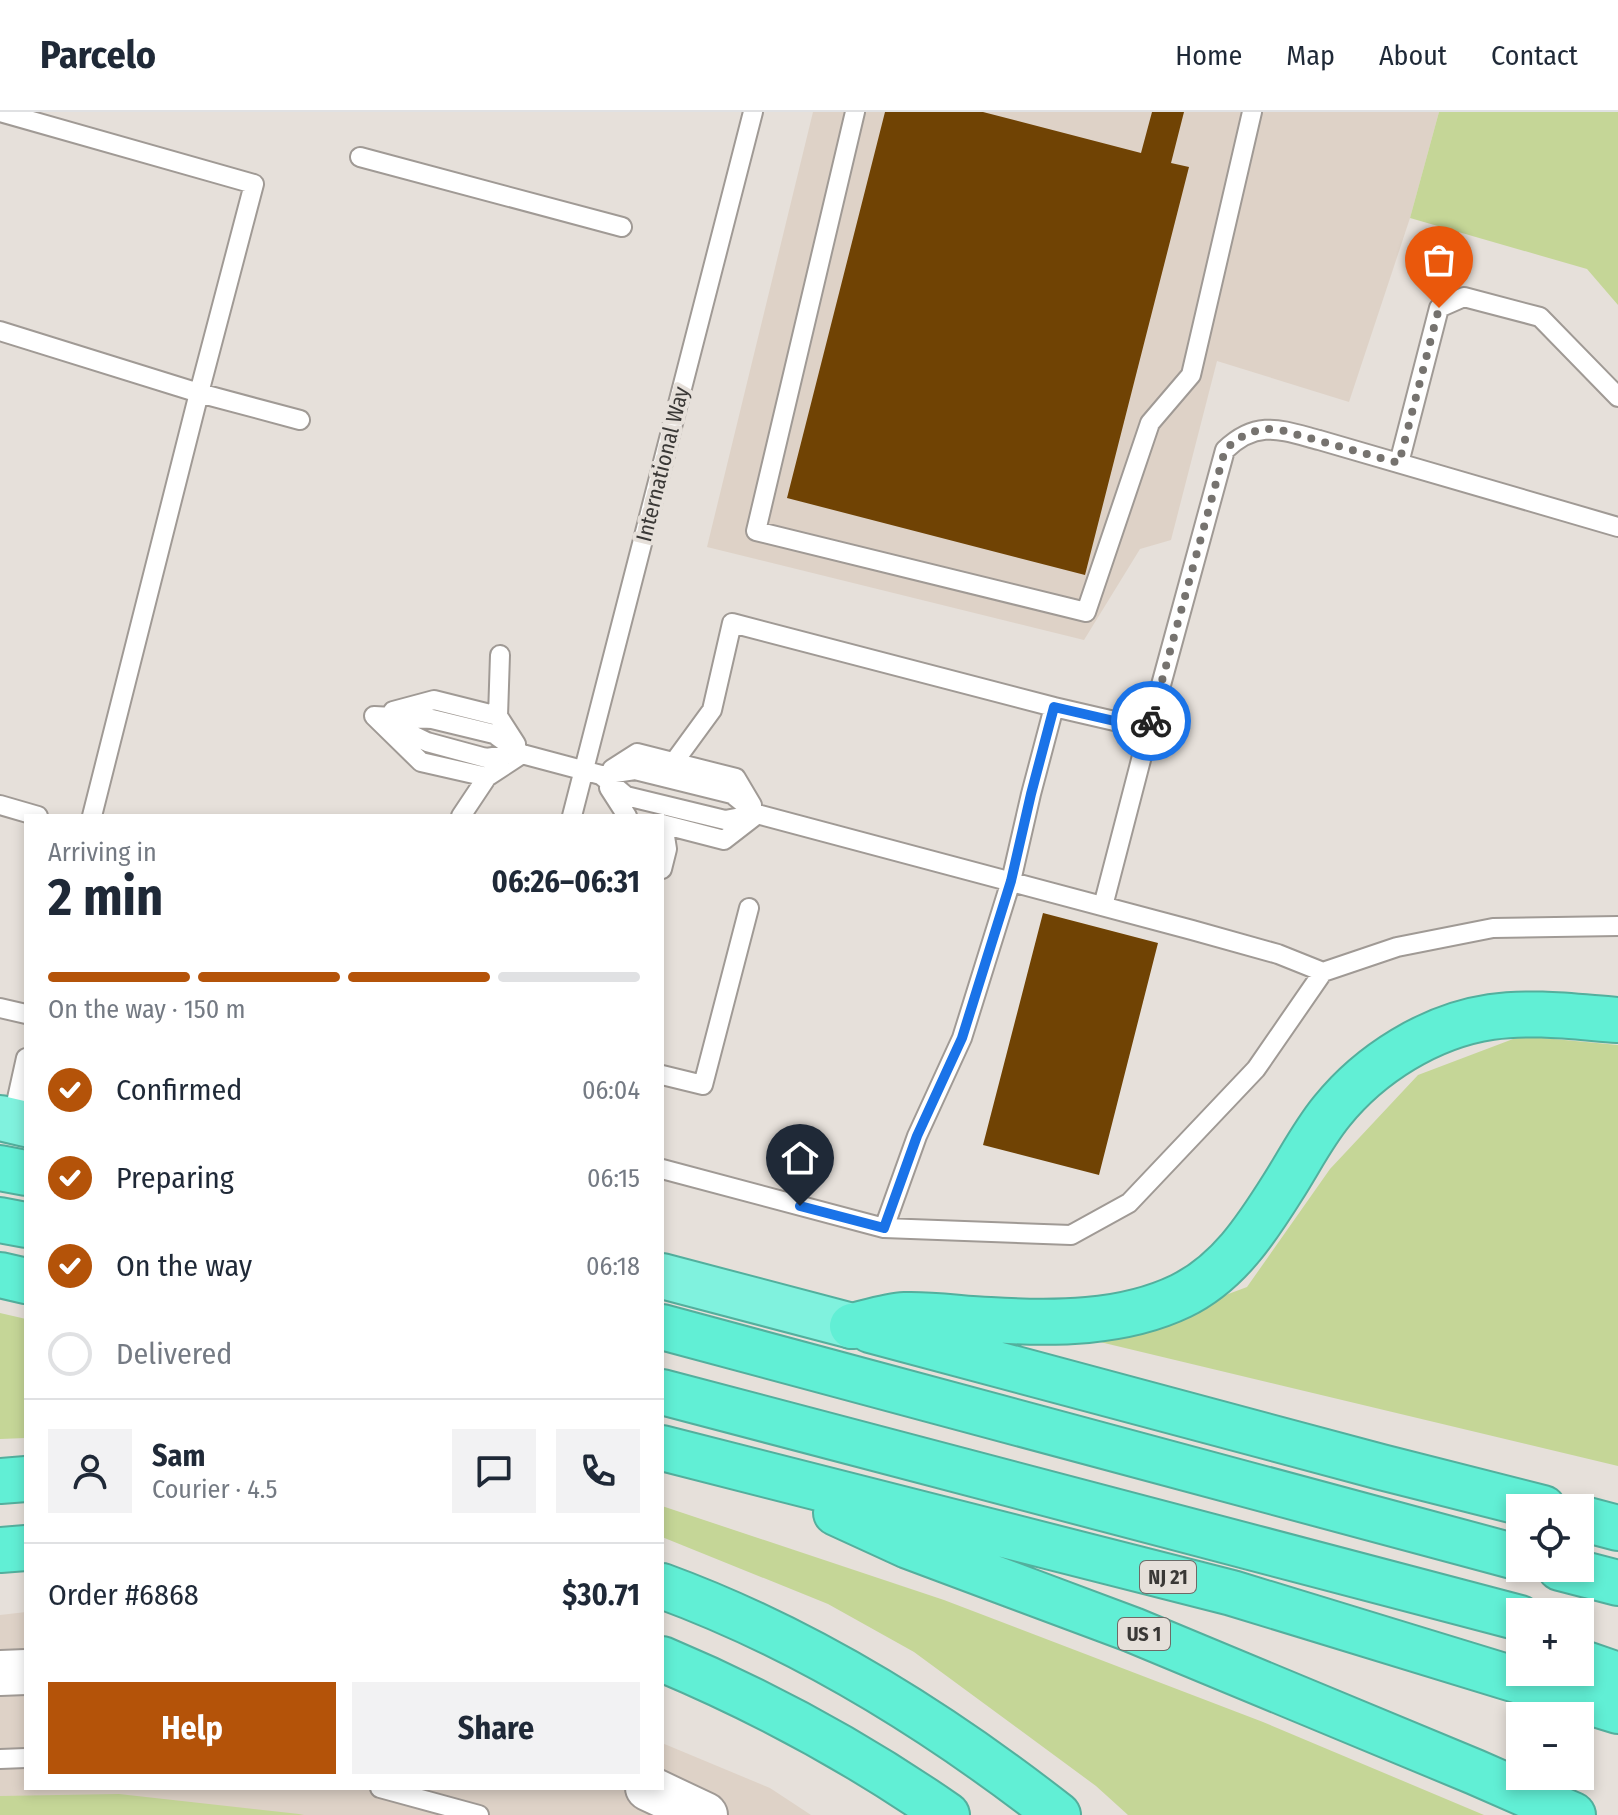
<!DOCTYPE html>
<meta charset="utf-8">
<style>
body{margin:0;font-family:"Fira Sans Condensed",sans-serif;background:#f2f2f3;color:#1f2937;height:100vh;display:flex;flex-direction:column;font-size:30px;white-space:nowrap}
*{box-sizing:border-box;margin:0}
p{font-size:26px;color:#747a83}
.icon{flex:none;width:44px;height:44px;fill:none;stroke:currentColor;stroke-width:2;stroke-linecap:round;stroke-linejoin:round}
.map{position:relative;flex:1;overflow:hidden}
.side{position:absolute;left:24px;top:702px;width:640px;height:976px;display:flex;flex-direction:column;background:#fff;border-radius:0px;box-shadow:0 4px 12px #0003}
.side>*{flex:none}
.fabs{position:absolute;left:1506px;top:1382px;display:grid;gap:16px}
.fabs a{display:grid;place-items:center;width:88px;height:88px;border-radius:0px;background:#fff;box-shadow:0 4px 12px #0003;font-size:40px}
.pin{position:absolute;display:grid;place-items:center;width:68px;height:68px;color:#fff;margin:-82px -34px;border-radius:50% 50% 50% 0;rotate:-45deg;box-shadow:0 0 8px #0007}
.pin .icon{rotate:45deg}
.courier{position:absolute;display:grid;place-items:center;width:80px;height:80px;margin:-40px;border:6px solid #1a73e8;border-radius:50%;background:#fff;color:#222;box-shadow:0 2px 10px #0007}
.head em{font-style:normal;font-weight:700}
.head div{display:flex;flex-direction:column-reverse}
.head{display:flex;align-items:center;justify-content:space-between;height:136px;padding:0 24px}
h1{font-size:52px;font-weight:700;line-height:60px}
.bar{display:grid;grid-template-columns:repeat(4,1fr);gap:12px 8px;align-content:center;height:96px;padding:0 24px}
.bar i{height:10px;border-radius:6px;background:#e0e1e3}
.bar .on{background:#b45309}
.bar p{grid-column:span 4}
.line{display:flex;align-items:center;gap:20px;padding:0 24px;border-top:2px solid #e0e1e3}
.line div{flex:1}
.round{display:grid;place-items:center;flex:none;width:84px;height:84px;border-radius:0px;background:#f2f2f3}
ol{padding:0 24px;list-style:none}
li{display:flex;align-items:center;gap:24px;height:88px}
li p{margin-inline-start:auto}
li .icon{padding:8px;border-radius:50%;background:#b45309;color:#fff;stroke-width:4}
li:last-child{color:#747a83}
li i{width:44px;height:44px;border:4px solid #e0e1e3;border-radius:50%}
.primary-button{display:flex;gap:16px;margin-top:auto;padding:16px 24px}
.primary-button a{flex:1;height:92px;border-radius:0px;background:#b45309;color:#fff;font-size:32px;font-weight:700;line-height:92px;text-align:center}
.primary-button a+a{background:#f2f2f3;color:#1f2937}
header{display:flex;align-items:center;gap:48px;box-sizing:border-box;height:112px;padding:0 40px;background:#fff;border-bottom:2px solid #e0e1e3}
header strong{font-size:38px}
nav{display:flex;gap:44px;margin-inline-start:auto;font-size:28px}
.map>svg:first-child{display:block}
</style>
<header>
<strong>Parcelo</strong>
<nav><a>Home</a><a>Map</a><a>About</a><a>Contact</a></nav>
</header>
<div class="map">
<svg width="1618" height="1703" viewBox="0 0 1618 1703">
<rect width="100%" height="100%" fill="#e6e0da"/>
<path fill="#ded2c7" d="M813,0h626l-29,106 -61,184 -132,-41 -46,179 -31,9 -56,91 -377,-93z
M26,1500v176h636v-45l108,45 41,27h-811v-200z"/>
<path fill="#c5d697" d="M1439,0h179v193l-31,-36 -177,-51z
M1521,924l97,9v421l-518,-124 147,-55 83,-118 88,-94z
M0,1201l26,6v119l-26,1z
M662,1394l282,94 319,122 221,93h-356l-32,-29 -182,-134 -86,-48 -166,-67z
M119,1682l180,20 5,1h-304v-19z"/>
<path fill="#704304" d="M885,0h98l158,41 11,-41h32l-13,51 18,4 -104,408 -298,-77z
M1043,801l115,30 -59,232 -116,-30z"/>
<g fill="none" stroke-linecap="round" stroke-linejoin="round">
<defs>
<path id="service" d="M0,0l254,72 -55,209 101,27
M855,0l-99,419 330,81 64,-189 41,-48 61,-263
M360,45l262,70
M0,219l199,62 -107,423
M1399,351l40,-155 25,-11 76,20 78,80
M393,599l41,-11 64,16 18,28
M374,604l58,3 62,15 28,20 79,21 25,21 99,24 32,-6
M374,604l47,46 66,15 35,-23
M498,604l2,-61
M388,611l39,19 59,16 29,-4
M674,650l38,-52 20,-87 322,84 95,22 76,-279c32,-31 56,-20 94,-10l299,87
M612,657l25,-16 99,25 16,27
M601,663l34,-5 97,24 25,20 435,116 86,24 45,18
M609,676l18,28
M0,693l38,11
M461,704l26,-39
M572,704l181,-704
M662,712l62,16 31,-24
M662,757l5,-20 -4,-25
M1103,794l46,-177
M0,896l26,6
M662,963l41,10 46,-177
M12,1009l14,-63
M662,1057l222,59 187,7 58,-32 127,-134 67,-97 74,-25 96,-19 125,-2
M884,1116l33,-92 45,-98 49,-157 20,-87 23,-87
M0,1647l26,-1
M380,1676l99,27"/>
<path id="tertiary" d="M0,1561l26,-1
M648,1676l57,27"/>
<path id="trunk" d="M0,1006l26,6
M662,1164l190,50"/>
<path id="motorway" d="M0,1056l26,5
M0,1108l26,5
M0,1163l26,6
M852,1214c17,-4 36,-10 53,-11 29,-1 57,4 85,5 63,4 133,4 191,-24 47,-23 75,-66 102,-109 16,-25 30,-53 49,-76 38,-47 98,-85 159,-94 42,-6 85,0 127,3
M662,1215l858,231
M870,1218l511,137 162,41
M662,1280l858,226
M662,1336l570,145 386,118
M0,1369l26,-2
M836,1401l72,33 225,84 342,142 98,43
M1580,1406l38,10
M0,1438l26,-2
M1560,1456l58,15
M662,1474c142,52 277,136 396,229
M662,1547c100,42 196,94 285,156
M1580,1550l38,13"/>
</defs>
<use href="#service" stroke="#a09a95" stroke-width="22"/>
<use href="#tertiary" stroke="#a09a95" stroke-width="48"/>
<use href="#trunk" stroke="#53af9d" stroke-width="48"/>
<use href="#motorway" stroke="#53af9d" stroke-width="48"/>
<use href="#service" stroke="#fff" stroke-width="18"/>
<use href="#tertiary" stroke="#fff" stroke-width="44"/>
<use href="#trunk" stroke="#80f2de" stroke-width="44"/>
<use href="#motorway" stroke="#61efd5" stroke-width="44"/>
</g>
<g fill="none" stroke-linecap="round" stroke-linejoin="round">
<path stroke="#76736f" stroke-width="8" stroke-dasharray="0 14.4" d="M1151,609l74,-271c15,-15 30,-22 52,-21l122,34 40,-155"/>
<path stroke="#1a73e8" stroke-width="10" d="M800,1094l84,22 33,-92 45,-98 49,-157 20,-87 23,-87 95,22 2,-8"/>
</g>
<g text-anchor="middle" stroke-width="8" stroke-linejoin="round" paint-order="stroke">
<g fill="#e6e0da" stroke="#6e6a67" stroke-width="2">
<rect x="1140" y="1449" width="56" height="32" rx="6"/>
<rect x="1118" y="1506" width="52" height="32" rx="6"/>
</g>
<g font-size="20" font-weight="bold" fill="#3a3836">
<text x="1168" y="1472">NJ 21</text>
<text x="1144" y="1529">US 1</text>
</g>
<g font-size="22" fill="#3a3836" stroke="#e6e0da">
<text transform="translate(662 352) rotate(-76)" y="8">International Way</text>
</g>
</g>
</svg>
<div class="fabs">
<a><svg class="icon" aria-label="locate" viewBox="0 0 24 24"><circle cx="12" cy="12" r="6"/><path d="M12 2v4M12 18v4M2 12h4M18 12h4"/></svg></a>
<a>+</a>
<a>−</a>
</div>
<div class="pin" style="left:1439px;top:196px;background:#ea580c"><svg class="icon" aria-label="bag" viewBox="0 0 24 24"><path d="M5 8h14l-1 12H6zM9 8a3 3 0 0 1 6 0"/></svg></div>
<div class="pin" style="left:800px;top:1094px;background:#1f2937"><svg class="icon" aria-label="home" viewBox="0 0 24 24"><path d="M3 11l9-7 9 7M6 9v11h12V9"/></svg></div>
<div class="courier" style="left:1151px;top:609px"><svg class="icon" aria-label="bike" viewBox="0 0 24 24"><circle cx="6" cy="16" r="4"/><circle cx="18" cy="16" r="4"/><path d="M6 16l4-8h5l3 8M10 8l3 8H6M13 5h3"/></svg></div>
<section class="side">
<div class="head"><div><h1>2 min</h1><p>Arriving in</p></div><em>06:26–06:31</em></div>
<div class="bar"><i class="on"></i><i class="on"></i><i class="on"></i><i></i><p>On the way · 150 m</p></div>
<ol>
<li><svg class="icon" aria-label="check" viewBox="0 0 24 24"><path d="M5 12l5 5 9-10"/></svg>Confirmed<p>06:04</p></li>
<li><svg class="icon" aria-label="check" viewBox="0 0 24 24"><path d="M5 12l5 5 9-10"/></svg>Preparing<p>06:15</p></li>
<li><svg class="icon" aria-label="check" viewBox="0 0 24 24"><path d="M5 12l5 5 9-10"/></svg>On the way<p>06:18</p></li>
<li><i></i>Delivered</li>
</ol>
<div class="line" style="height:144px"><a class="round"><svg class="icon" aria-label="person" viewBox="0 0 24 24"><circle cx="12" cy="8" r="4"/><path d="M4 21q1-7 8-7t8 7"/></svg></a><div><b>Sam</b><p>Courier · 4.5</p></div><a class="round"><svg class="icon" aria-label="chat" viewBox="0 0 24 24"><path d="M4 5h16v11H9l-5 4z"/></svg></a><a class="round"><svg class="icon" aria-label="phone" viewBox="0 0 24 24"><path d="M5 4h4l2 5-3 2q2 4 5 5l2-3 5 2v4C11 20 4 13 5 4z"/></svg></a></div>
<div class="line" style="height:104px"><div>Order #6868</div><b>$30.71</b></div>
<div class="primary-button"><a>Help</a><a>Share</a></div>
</section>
</div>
